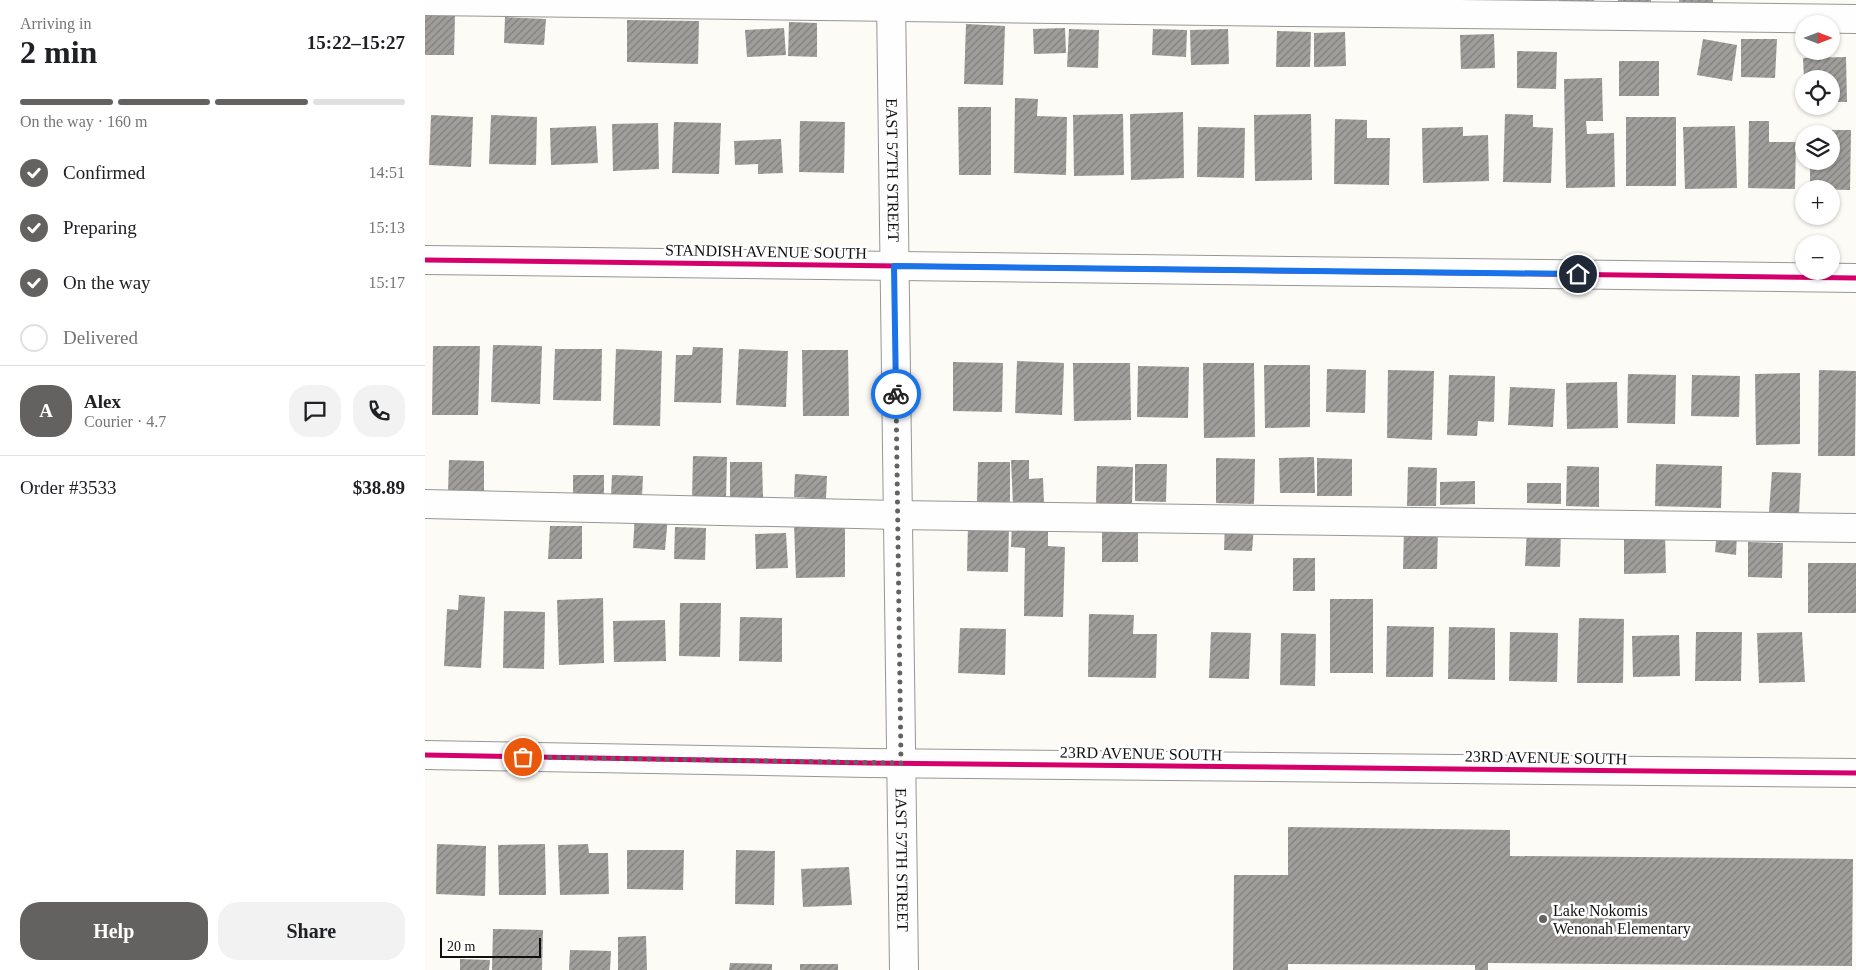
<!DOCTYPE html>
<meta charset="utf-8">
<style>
body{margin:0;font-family:"Times New Roman",serif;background:#f2f2f2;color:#202124;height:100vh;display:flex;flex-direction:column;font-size:19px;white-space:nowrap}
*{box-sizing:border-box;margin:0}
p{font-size:16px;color:#757577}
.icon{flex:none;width:28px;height:28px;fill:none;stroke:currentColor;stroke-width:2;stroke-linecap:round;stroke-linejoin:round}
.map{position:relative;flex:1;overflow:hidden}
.side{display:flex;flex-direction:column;background:#fff;width:425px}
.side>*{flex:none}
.needle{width:32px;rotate:90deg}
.controls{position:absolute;left:1370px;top:15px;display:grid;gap:10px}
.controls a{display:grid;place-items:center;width:45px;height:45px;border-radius:50%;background:#fff;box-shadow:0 1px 4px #0004;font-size:25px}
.scale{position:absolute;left:15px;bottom:12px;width:101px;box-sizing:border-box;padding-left:5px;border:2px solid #101010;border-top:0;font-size:14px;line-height:18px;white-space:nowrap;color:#101010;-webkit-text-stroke:4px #fff;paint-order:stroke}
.pin{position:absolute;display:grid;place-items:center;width:42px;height:42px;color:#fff;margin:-21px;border:2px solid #fff;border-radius:50%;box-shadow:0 1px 5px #0007}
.courier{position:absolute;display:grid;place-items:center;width:50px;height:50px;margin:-25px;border:4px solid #1a73e8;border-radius:50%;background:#fff;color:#222;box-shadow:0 1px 6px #0007}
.summary em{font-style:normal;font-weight:700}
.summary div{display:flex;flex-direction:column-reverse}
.summary{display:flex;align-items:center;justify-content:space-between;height:85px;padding:0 20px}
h1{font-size:32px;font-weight:700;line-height:38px}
.bar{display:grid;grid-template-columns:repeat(4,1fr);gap:8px 5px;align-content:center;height:60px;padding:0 20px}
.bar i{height:6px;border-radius:4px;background:#e0e0e0}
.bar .selected{background:#636260}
.bar p{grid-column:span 4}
.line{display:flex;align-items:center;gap:12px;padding:0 20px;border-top:1px solid #e0e0e0}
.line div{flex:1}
.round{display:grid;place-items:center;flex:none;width:52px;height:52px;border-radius:20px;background:#f2f2f2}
ol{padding:0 20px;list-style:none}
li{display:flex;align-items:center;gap:15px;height:55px}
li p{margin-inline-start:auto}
li .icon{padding:5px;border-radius:50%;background:#636260;color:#fff;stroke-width:4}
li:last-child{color:#757577}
li i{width:28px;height:28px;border:2px solid #e0e0e0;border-radius:50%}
.cta{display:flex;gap:10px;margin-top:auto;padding:10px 20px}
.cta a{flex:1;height:58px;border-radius:20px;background:#636260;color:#fff;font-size:20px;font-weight:700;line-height:58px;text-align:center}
.cta a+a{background:#f2f2f2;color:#202124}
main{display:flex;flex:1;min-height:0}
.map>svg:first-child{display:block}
</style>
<main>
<section class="side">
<div class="summary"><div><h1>2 min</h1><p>Arriving in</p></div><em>15:22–15:27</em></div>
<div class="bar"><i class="selected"></i><i class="selected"></i><i class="selected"></i><i></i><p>On the way · 160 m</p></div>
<ol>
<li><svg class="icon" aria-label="check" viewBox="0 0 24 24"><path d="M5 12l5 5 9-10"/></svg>Confirmed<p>14:51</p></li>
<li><svg class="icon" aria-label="check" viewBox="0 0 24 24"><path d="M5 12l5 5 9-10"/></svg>Preparing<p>15:13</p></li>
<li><svg class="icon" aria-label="check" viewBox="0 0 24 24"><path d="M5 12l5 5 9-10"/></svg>On the way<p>15:17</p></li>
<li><i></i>Delivered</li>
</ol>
<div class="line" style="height:90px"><b class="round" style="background:#636260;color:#fff">A</b><div><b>Alex</b><p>Courier · 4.7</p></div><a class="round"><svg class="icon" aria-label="chat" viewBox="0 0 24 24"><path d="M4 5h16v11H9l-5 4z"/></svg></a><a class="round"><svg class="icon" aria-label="phone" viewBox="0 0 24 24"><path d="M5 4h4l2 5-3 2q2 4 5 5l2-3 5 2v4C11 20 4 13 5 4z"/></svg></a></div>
<div class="line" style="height:65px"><div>Order #3533</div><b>$38.89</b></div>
<div class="cta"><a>Help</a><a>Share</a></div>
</section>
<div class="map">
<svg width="1431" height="970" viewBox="0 0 1431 970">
<defs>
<pattern id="building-hatch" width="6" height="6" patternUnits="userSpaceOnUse" patternTransform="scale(1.25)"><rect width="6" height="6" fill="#a09e9b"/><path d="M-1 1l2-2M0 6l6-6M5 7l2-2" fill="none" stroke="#817f7d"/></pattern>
</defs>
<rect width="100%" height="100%" fill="#fcfbf6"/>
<path fill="url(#building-hatch)" d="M1134,0h35v6l-35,1z
M1193,0h33v15l-33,-1z
M1254,0h34v4l-34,-1z
M0,15l30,1 -1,39h-29z
M80,17l41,2 -2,26 -40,-2z
M202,20l72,1 -1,43 -71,-2z
M364,22l28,1v34l-29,-1z
M541,24l39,2 -2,59 -39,-1z
M359,28l2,27 -39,2 -2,-27z
M640,28l1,25 -32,1 -1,-25z
M644,29l30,1 -1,38 -31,-1z
M728,29l34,1 -1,27 -34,-2z
M803,29l1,35 -38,1 -1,-35z
M852,31l34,1 -1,35h-34z
M920,32l1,34 -32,1v-34z
M1069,34l1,34 -34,1 -1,-34z
M1278,39l34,6 -5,36 -35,-6z
M1316,39h36l-2,39 -34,-1z
M1092,51l40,1 -1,37 -39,-1z
M1421,57l1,45h-16v-23h-27l-1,-21z
M1194,61h40v35h-40z
M1177,78l1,43h-17l1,13 27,-1 1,54 -49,1 -2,-109z
M590,98l23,1 -1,17 30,1 -1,58 -52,-2z
M533,107h33v68h-32z
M758,112l1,66 -53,2 -1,-66z
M698,114l1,61 -50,1 -1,-61z
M886,114l1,66 -57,1 -1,-66z
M1080,114l28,1v12l20,1 -2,55 -48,-1z
M6,115l42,2 -2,50 -42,-2z
M66,115l46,2 -1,48 -47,-1z
M1201,117h50v69h-50z
M910,119l32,1v18h23l-1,47 -55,-1z
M375,121l45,1 -1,51 -45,-1z
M1324,121h20v21h27l-1,47 -47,-1z
M249,122l47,1 -2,51 -47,-1z
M233,123l1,46 -46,2 -1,-47z
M171,126l2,37 -47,2 -1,-37z
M1310,126l2,62 -52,1 -2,-62z
M773,127l47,1 -1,50 -47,-1z
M1038,127v9l25,-1 1,46 -66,2 -1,-55z
M1386,130h40l-1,60 -40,-1v-28h21v-27h-20z
M356,139l2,34 -25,1v-10l-23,1 -1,-24z
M68,345l49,1 -2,58 -49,-2z
M8,346h47l-2,69h-46z
M268,347l30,1 -2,55 -47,-1 2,-47h16z
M130,349h47l-1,52 -48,-1z
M191,349l46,2 -2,75 -47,-1z
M314,349l49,2 -2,56 -50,-2z
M377,350h46l1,66h-46z
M592,361l47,2 -2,52 -47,-2z
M528,362l50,1 -1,49 -49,-1z
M648,363h57l1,57 -57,1z
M778,363h51l1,74 -51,1z
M839,365h46v62l-45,1z
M713,366l51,1 -1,51 -51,-1z
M902,369l39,1 -1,43 -39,-1z
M963,370l46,1 -2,69 -45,-2z
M1394,370l37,1 -1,85h-37z
M1375,373v71l-44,1 -1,-71z
M1203,374l48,1 -1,49 -48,-1z
M1024,375l46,1 -1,46 -16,-1 -1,15 -30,-1z
M1267,375l48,1 -1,41 -48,-1z
M1192,382l1,46 -51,1 -1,-46z
M1085,387l45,2 -2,38 -45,-2z
M268,456l34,1 -1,42 -34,-1z
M889,457l1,36h-35l-1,-35z
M791,458l39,1 -1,45 -38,-1z
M892,458l35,1v37h-35z
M24,460l35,1v32l-36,-1z
M586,460h18v19l14,-1 1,26 -31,1z
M305,462h32l1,35h-33z
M553,462h32v40h-33z
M710,464h32l-1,38 -31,-1z
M1231,464l66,2 -1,42 -66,-2z
M672,466l36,1 -1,36h-36z
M1142,466l32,1v40l-33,-1z
M983,467l29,1 -1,38h-29z
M1347,472l29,1 -2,41 -30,-2z
M370,474l32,2 -1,23 -32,-2z
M148,475h31v22l-31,-1z
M187,475l31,1 -1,21 -31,-1z
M1050,481v23l-35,1v-23z
M1102,483h34v21l-34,-1z
M210,514l33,2 -3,34 -32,-2z
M587,522l36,1v23l17,1 -2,70 -39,-1 1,-68 -14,-1z
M543,523l41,1 -1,48 -41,-1z
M369,524h51v53l-49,1z
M800,524l29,2 -2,25 -28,-1z
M125,526h32v33h-34z
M250,527l31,1 -1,32 -31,-1z
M677,528h36v34h-36z
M979,528h34l-1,41h-34z
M1102,530h34l-1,37 -35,-1z
M1240,531l1,42 -42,1v-42z
M1292,531l20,3 -1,21 -21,-3z
M361,533l2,35 -32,1 -1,-35z
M1323,542l35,1 -1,35 -34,-1z
M868,558h22v33h-22z
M1383,563h48v50h-48z
M34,595l26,2 -4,71 -37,-2 3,-57 11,1z
M178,598l1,65 -45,2 -2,-65z
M905,599h43v74h-43z
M255,603h41l-1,54 -41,-1z
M79,611l41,1 -1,57 -41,-1z
M664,614l45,1 -1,19h24l-1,44 -68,-1z
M315,617l42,1v44l-43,-1z
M1154,618l45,1 -1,64h-46z
M240,620l1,41 -52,1 -1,-41z
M962,626l47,1 -1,50h-47z
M1024,627l46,1v52l-47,-1z
M535,628l46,1 -1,46 -47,-2z
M786,632l40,1 -2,46 -40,-1z
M1085,632l48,1 -1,49 -48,-1z
M1271,632h46l-1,49h-46z
M1377,632l3,50 -46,1 -2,-50z
M856,633l35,1 -1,52 -35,-1z
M1254,635l1,41 -47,1 -1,-41z
M863,827l222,3v26l343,3 -1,107 -364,-3v7h-13v-5l-187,-1v6h-55l1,-95h54z
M12,844l49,2 -1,50 -49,-2z
M120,844l1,51h-47l-1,-50z
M163,844l1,9h19l1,41 -49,1 -2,-50z
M202,850h57l-1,40 -56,-1z
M311,850l39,1 -1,54 -39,-1z
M424,867l3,38 -49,2 -2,-38z
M68,929l50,1 -1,40h-50z
M221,936l1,34h-29v-33z
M145,950l41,1 -1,19h-41z
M35,959l30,1 -1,10h-29z
M305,963l42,1v6h-43z
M375,964h38v6h-38z"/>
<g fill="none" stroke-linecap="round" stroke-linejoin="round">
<defs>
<g id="minor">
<path id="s1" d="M466,0l13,970"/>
<path d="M0,1l1431,18"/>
<path d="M0,260l1431,18"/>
<path d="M0,504l472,11 959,13"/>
<path d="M0,755l443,8 988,10"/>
</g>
</defs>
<use href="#minor" stroke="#969694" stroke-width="30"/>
<use href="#minor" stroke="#fffefe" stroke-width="28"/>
<defs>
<path id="cycleway" d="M0,260l1431,18
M0,755l443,8 988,10"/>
</defs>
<use href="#cycleway" stroke="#fff" stroke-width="8"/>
<use href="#cycleway" stroke="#d6006c" stroke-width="5"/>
</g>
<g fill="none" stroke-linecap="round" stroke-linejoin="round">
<path stroke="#636260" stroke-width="5" stroke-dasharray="0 9" d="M98,757l378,6 -5,-369"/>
<path stroke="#1a73e8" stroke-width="6" d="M471,394l-2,-128 684,8"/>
</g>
<circle fill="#636260" stroke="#fff" stroke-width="2" cx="1118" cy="919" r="5"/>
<g text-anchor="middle" stroke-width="5" stroke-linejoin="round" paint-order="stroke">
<g font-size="16" fill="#101010" stroke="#fff">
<text dy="6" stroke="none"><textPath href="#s1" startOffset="170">EAST 57TH STREET</textPath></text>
<text transform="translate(341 251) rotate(1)" y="6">STANDISH AVENUE SOUTH</text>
<text transform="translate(716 753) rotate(1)" y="6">23RD AVENUE SOUTH</text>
<text transform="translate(1121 757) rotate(1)" y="6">23RD AVENUE SOUTH</text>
<text dy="6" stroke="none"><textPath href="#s1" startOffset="860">EAST 57TH STREET</textPath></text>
</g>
<g font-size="16" fill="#101010" stroke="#fff" text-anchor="start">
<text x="1128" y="916">Lake Nokomis<tspan x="1128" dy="18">Wenonah Elementary</tspan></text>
</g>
</g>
</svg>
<div class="controls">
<a><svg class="needle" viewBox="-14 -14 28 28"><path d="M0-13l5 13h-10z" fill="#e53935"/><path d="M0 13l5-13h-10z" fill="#757577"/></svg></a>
<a><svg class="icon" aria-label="locate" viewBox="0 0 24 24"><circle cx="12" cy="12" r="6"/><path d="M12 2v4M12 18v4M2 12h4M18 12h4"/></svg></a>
<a><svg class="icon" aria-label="layers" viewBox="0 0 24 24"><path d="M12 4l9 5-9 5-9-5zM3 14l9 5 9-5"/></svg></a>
<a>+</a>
<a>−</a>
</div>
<div class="scale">20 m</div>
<div class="pin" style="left:98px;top:757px;background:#ea580c"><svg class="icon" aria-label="bag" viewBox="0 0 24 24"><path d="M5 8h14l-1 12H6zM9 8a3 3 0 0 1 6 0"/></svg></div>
<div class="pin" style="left:1153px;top:274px;background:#1f2937"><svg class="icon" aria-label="home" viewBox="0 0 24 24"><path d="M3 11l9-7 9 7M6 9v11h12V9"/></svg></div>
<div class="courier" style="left:471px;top:394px"><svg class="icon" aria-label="bike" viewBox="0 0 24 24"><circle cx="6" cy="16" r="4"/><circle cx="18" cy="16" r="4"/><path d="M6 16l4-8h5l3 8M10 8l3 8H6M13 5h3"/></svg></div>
</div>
</main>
